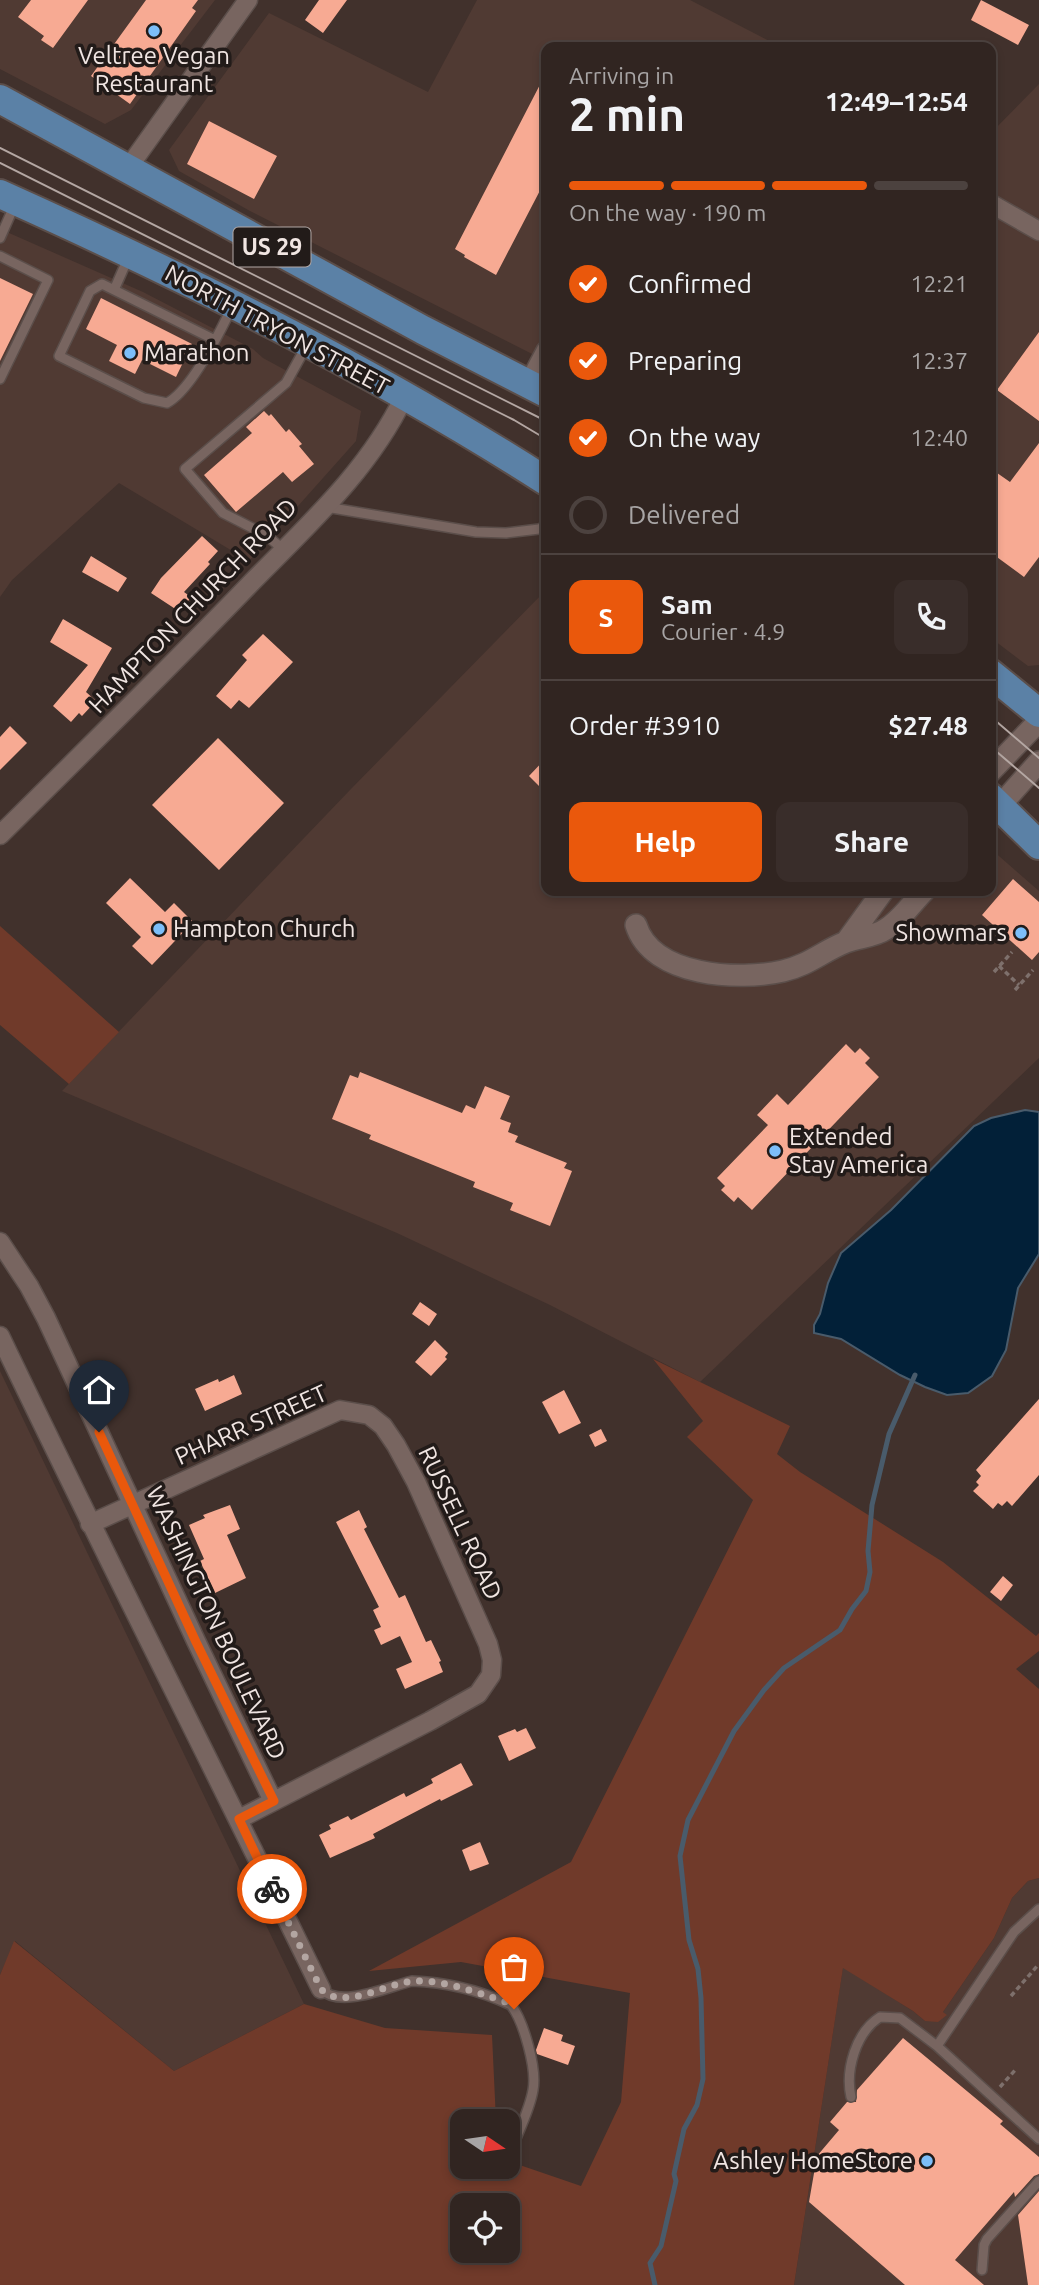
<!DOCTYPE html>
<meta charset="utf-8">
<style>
body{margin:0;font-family:Ubuntu,sans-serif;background:#392d2a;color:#f1f3f6;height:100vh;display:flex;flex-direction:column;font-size:26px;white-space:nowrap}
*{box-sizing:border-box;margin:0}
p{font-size:23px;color:#a8a5a5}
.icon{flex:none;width:38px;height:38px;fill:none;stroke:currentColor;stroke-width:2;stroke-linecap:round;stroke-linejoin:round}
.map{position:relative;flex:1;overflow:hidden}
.side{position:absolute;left:541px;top:42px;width:455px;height:854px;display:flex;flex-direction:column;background:#312521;border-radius:14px;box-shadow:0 4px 10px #0003,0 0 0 2px #4c423f}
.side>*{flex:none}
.needle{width:46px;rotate:103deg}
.fabs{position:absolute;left:450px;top:2109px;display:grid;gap:14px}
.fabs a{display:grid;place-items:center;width:70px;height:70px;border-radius:14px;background:#312521;box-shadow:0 4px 10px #0003,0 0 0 2px #4c423f;font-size:35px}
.pin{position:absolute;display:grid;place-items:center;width:60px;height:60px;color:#fff;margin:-72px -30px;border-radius:50% 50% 50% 0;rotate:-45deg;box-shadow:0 0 7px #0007}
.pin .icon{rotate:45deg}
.courier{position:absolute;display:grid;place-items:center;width:70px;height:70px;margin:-35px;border:5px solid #ea580c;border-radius:50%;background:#fff;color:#222;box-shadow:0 2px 9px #0007}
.summary em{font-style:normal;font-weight:600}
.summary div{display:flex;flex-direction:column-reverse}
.summary{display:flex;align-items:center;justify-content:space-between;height:119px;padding:0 28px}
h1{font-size:46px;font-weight:600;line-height:52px}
.bar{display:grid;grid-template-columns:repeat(4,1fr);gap:10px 7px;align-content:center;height:84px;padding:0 28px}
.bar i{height:9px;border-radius:5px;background:#4c423f}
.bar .selected{background:#ea580c}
.bar p{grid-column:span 4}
.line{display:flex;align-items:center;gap:18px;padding:0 28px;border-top:2px solid #4c423f}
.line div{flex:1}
.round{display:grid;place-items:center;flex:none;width:74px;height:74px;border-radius:14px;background:#392d2a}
ol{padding:0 28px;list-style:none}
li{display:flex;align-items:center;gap:21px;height:77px}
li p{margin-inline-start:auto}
li .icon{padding:7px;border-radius:50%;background:#ea580c;color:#fff;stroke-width:4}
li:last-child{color:#a8a5a5}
li i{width:38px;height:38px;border:4px solid #4c423f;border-radius:50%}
.cta{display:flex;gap:14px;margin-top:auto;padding:14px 28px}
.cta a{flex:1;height:80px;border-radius:14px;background:#ea580c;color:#fff;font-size:28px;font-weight:600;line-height:80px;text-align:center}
.cta a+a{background:#392d2a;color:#f1f3f6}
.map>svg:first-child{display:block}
</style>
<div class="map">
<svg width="1039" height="2285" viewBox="0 0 1039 2285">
<rect width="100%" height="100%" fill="#41312c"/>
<path fill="#503a33" d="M0,0h215l-84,110 -26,14 -105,-55z
M477,0h213l91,47h-235v314l-296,-150 -71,-40 -10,-21 100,-137 159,79z
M1039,84v581l-11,1 -37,-28 -1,-504z
M0,229l143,63 110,57 10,9 98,53 -5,30 -107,120 -130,-78 -107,97 -12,17z
M546,590v301h444l1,-42 48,42v167l-339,324 -150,-77 -153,-72 -335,-142 288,-301z
M0,1371l304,633 -130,67 -159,-130 -15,34z
M1039,1878v407h-245l49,-318 70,44 12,10 21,-6 -3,-3 51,-74 18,-40 16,-17z"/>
<path fill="#703a2a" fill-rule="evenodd" d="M0,926l119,106 -50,52 -69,-59z
M653,1359l137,67 -13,28 23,18 143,90 93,74 3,-3v18l-23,18 23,20v189l-11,3 -16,17 -18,40 -51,74 4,3 -9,7 -13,-1 -12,-10 -70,-43 -49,317h-794v-310l14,-34 160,130 130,-67 81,24 107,7 4,86h-34v45h46v-5l73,25 40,-84 9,-109 -169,-31 -92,9 202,-109 182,-362 -66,-63 16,-16zM462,2205h46v45h-46z"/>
<path fill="#022038" stroke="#495b6b" stroke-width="2" d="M1025,1110l14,2v142l-21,34 -12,62 -14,26 -24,17 -21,2 -22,-8 -25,-12 -59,-36 -27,-6v-8l6,-11 8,-31 13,-30 50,-43 83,-84 17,-8z"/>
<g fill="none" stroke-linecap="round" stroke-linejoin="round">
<path stroke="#495b6b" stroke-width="5" d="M655,2285l-5,-22 11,-17 15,-65 -2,-7 10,-45 13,-24 6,-26 -2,-81 -3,-29 -9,-29 -9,-84 8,-36 46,-89 30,-41 20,-22 56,-38 12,-21 14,-18 4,-19 -2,-21 4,-46 17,-71 26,-59"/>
</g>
<path fill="#f7aa93" d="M31,0h57l-35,48 -12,-8 3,-4 -26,-19z
M146,0h52l-6,8 4,3 -66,93 -39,-28z
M319,0h28l-24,33 -18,-13z
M981,0l48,25 -11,20 -47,-25z
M546,73v106l-50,96 -32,-18 1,-2 -10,-6z
M209,121l68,35 -23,43 -67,-35z
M0,278l33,16 -33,67z
M101,298l91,46 -16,33 -34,-17 -7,14 -26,-13 8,-16 -31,-16z
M1039,332v89l-42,-31z
M264,411l5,5 2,-2 15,18 3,-3 13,15 -3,2 15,18 -22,18 -9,-10 -47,40 -32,-37 48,-42 -6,-6z
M1039,443v114l-15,20 -34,-25v-84l20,14z
M202,536l16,15 -10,11 2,2 -26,28 7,5 -11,15 -29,-19 10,-15z
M91,556l36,22 -9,14 -36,-20z
M63,619l49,29 -26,44 10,9 -14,15 -3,-3 -8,9 -18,-16 35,-41 -38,-23z
M263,634l30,28 -44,46 -10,-8 -8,9 -15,-13 31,-36 -5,-5z
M10,726l17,17 -27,27v-33z
M218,738l66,65 -65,67 -67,-65z
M546,758v35l-17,-17z
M130,878l35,34 9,-9 19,19 -41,43 -20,-19 9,-9 -35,-34z
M1013,879l26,23v50l-7,8 -50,-45z
M846,1044l9,9 5,-5 10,10 -5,5 14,14 -127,133 -14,-13 -4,5 -13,-12 4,-4 -8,-8 51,-53 -11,-10 20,-21 11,11z
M360,1072l102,41 4,-8 9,4 10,-23 25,10 -10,23 11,4 -3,9 10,4 -3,6 52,21 -3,5 8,3 -22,55 -40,-16 3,-7 -40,-16 2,-5 -106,-43 2,-4 -39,-16 18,-44 8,3z
M420,1302l17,12 -8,12 -17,-12z
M435,1340l13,13 -3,4 2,2 -16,17 -16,-14z
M234,1375l8,19 -37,17 -10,-22 23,-10 1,3z
M564,1390l17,33 -22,11 -17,-32z
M1039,1399v76l-27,31 -5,-5 -5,5 -4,-3 -5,6 -20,-18 6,-6 -3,-3 5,-6 -5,-6z
M601,1429l6,12 -12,6 -6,-12z
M230,1505l10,24 -13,6 19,43 -31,15 -15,-32 4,-2 -15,-34 16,-7 -2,-3z
M359,1510l8,17 -3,2 35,69 6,-3 21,47 5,-2 10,21 -2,1 4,10 -38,17 -9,-20 16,-7 -12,-26 -19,9 -7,-15 7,-3 -8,-17 6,-3 -43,-85z
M1003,1576l10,9 -12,16 -11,-9z
M526,1728l10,20 -27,13 -11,-25 17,-7 2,3z
M461,1763l12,22 -32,16 -1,-2 -67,35 2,4 -45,20 -11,-23 12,-6 -2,-4 19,-9 3,4 53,-27 2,4 27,-14 -2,-4z
M480,1842l9,22 -19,7 -8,-21z
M544,2028l19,7 -2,6 14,5 -7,19 -31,-11 -1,-4z
M903,2038l100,83 -3,3 39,33v17l-5,2 -19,21 -1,-5 -59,68 29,25h-79l-96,-83 8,-46 22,-26 -9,-8 17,-20h9l1,-12z
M1039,2191v94h-11l-10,-70z"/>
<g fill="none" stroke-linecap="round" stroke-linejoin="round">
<defs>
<path id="service" d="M0,238l15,-34
M0,256l48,24 -48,99
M114,290l15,-34
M215,340l-113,-56 -12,7 -31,65 85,42 23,5c24,-13 52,-69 64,-94
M326,507l150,25 30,1 33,-4 7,-3
M284,550l-18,-15 -43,-22 -38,-44 101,-86 21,-38
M1039,1909l-25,23 -77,114 102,93
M321,1989c19,20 66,-2 91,-8 33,1 69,10 99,24 13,17 26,64 22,85 -3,18 -12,36 -19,53
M851,2097c-6,-27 5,-65 29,-80l20,1 37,28
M982,2270l2,-25 3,-6 52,-58"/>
<path id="minor" d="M128,168l120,-168
M990,203l49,28
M528,384l18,-34
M0,835c85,-84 169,-167 252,-253 56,-57 117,-112 152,-185
M0,1242l29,44 17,32 150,323 77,160
M0,1336c104,218 215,434 321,653
M90,1524l250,-114 29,5 14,11 13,19 20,37 72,162 4,16 -1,15 -13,19 -48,27 -191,98"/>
<path id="tertiary" d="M990,772l49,-51
M990,817l49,-55
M636,925c16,52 104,56 147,46 26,-6 40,-20 63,-29 13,-5 28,-5 40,-13 15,-9 26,-26 38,-38
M846,942l37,-51"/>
<path id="primary" d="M0,99l423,231 123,63
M0,194c187,84 373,176 546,287
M990,673l49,40
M990,797l49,48"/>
</defs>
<use href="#service" stroke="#5b4e4a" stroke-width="12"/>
<use href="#minor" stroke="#5b4e4a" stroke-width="21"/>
<use href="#tertiary" stroke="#5b4e4a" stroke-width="24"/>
<use href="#primary" stroke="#5b4e4a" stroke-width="32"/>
<path stroke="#7e706c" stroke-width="3.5" stroke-dasharray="5 3.5" stroke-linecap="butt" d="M999,966l20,19
M994,972l18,-20
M1015,990l18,-20
M1011,1996l28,-32
M1000,2087l17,-19"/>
<use href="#service" stroke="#786560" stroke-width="9"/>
<use href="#minor" stroke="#786560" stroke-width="18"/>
<use href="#tertiary" stroke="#786560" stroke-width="21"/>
<use href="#primary" stroke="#5b81a6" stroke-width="28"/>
<path stroke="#b4a7a3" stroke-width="2" d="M0,148l546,273
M0,163l514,257 32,19
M990,716l49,42
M990,746l49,42"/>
</g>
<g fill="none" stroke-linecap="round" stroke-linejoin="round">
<path stroke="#b3a6a2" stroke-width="7" stroke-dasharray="0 12.6" d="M272,1889l49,100c22,23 67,-7 94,-8 24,-1 48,7 70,14 10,4 23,5 29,14"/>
<path stroke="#ea580c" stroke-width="9" d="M99,1432l97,210 78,159 -35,18 33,70"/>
</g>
<g fill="#7cbef9" stroke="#221b19" stroke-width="2.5">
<circle cx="154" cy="31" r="7"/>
<circle cx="130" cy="353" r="7"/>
<circle cx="159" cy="929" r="7"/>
<circle cx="1021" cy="933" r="7"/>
<circle cx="775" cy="1151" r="7"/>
<circle cx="927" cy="2161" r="7"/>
</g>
<g text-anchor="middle" stroke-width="7" stroke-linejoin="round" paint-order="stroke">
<rect fill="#221b19" stroke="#b2a8a6" stroke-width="2" x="233.5" y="227.5" width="77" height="39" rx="5"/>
<g font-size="23" font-weight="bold" fill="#f0e5e2">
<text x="272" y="255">US 29</text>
</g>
<g font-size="24" fill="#f0e5e2" stroke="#221b19" text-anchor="start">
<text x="154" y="64" text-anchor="middle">Veltree Vegan<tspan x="154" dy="28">Restaurant</tspan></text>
<text x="144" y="361">Marathon</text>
<text x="173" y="937">Hampton Church</text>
<text x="1007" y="941" text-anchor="end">Showmars</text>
<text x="789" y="1145">Extended<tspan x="789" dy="28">Stay America</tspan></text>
<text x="913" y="2169" text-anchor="end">Ashley HomeStore</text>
</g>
<g font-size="24" fill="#f0e5e2" stroke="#221b19">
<text transform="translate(277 330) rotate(28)" y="8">NORTH TRYON STREET</text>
<text transform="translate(193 606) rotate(-46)" y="8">HAMPTON CHURCH ROAD</text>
<text transform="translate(251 1425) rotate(-24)" y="8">PHARR STREET</text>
<text transform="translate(460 1523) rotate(65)" y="8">RUSSELL ROAD</text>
<text transform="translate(216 1623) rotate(65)" y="8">WASHINGTON BOULEVARD</text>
</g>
</g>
</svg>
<div class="fabs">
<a><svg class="needle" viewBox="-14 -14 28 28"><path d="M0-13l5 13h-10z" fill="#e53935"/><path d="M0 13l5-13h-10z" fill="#a8a5a5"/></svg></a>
<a><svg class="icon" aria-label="locate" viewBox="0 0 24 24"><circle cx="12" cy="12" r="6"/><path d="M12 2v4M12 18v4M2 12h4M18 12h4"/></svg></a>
</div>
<div class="pin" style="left:514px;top:2009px;background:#ea580c"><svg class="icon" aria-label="bag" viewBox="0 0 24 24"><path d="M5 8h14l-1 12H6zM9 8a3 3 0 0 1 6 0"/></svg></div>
<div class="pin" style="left:99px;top:1432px;background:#1f2937"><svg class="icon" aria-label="home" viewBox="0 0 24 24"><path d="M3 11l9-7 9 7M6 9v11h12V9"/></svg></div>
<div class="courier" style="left:272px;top:1889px"><svg class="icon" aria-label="bike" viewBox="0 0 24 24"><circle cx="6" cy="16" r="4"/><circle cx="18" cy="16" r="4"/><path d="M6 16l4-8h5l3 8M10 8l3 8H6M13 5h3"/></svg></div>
<section class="side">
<div class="summary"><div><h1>2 min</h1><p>Arriving in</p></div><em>12:49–12:54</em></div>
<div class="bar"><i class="selected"></i><i class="selected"></i><i class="selected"></i><i></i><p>On the way · 190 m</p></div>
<ol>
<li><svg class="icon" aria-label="check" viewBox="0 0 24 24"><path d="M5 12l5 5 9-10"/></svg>Confirmed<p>12:21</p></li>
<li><svg class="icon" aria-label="check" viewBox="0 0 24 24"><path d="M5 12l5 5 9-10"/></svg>Preparing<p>12:37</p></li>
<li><svg class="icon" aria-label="check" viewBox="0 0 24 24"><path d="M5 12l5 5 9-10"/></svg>On the way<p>12:40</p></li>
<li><i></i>Delivered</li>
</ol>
<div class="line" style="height:126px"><b class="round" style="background:#ea580c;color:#fff">S</b><div><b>Sam</b><p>Courier · 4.9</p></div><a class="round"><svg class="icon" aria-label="phone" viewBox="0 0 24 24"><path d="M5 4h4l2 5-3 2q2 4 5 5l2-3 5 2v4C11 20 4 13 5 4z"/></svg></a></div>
<div class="line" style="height:91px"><div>Order #3910</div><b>$27.48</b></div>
<div class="cta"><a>Help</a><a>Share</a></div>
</section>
</div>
